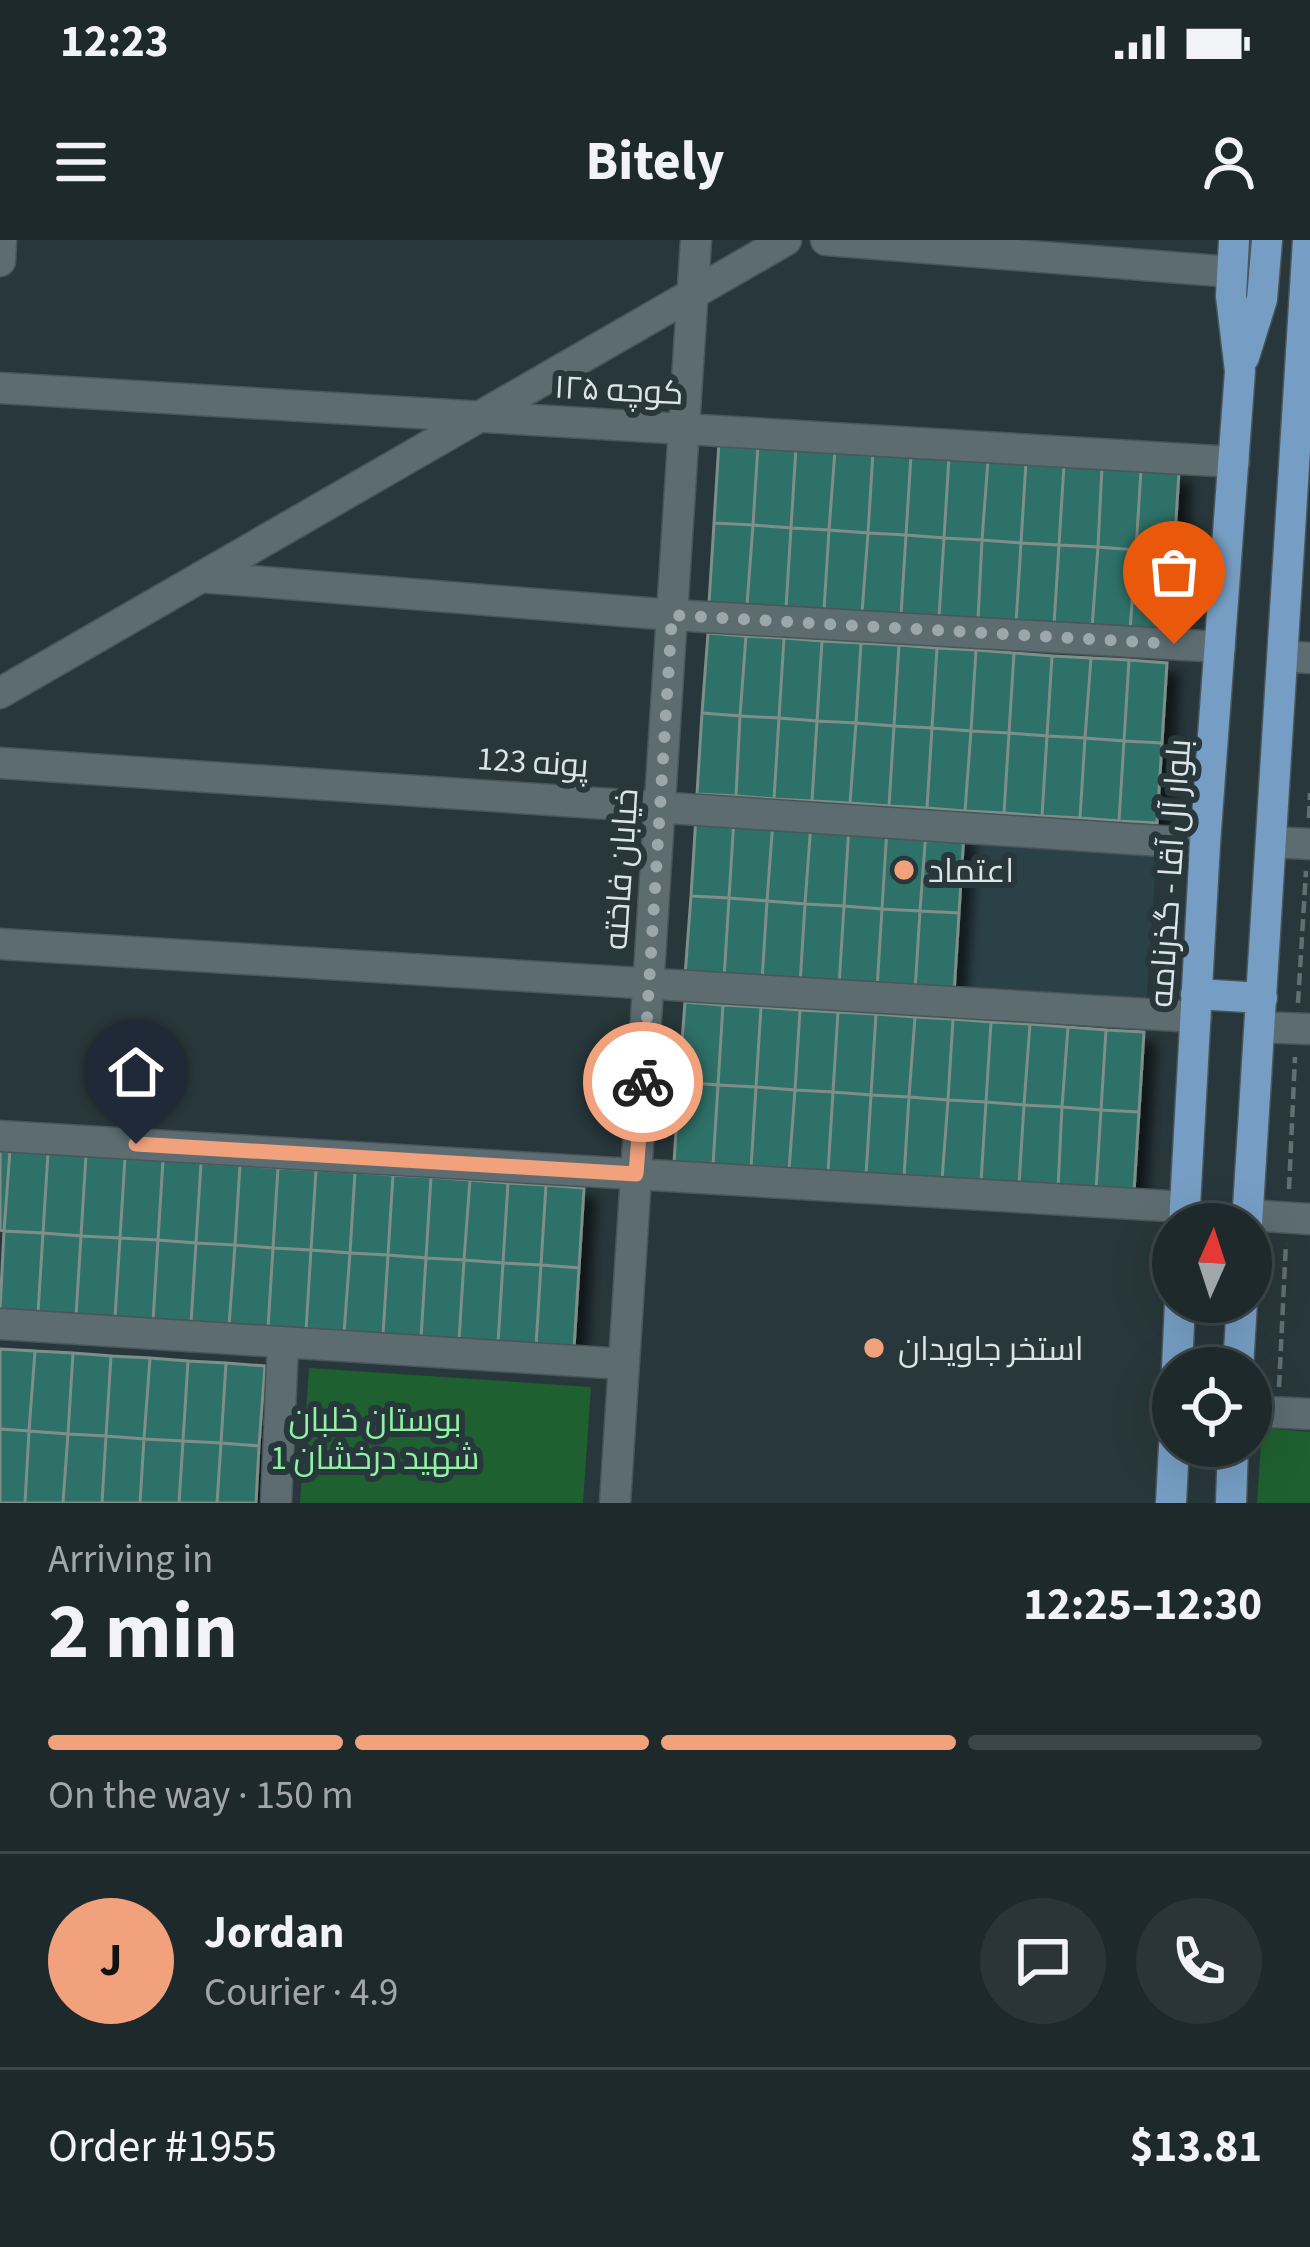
<!DOCTYPE html>
<meta charset="utf-8">
<style>
body{margin:0;font-family:"Source Sans 3",Cairo,sans-serif;background:#2b3538;color:#f1f3f6;height:100vh;display:flex;flex-direction:column;font-size:45px;white-space:nowrap}
*{box-sizing:border-box;margin:0}
p{font-size:39px;color:#a1a6a9}
.icon{flex:none;width:66px;height:66px;fill:none;stroke:currentColor;stroke-width:2;stroke-linecap:round;stroke-linejoin:round}
.map{position:relative;height:1263px;overflow:hidden}
.panel{display:flex;flex-direction:column;background:#1e292c;flex:1}
.panel>*{flex:none}
.needle{width:78px;rotate:3deg}
.tools{position:absolute;left:1152px;top:963px;display:grid;gap:24px}
.tools a{display:grid;place-items:center;width:120px;height:120px;border-radius:50%;background:#1e292c;box-shadow:0 12px 48px #0002,0 0 0 3px #3c4548;font-size:60px}
.pin{position:absolute;display:grid;place-items:center;width:102px;height:102px;color:#fff;margin:-123px -51px;border-radius:50% 50% 50% 0;rotate:-45deg;box-shadow:0 0 12px #0007}
.pin .icon{rotate:45deg}
.courier{position:absolute;display:grid;place-items:center;width:120px;height:120px;margin:-60px;border:9px solid #f1a17b;border-radius:50%;background:#fff;color:#222;box-shadow:0 3px 15px #0007}
.head em{font-style:normal;font-weight:700}
.head div{display:flex;flex-direction:column-reverse}
.head{display:flex;align-items:center;justify-content:space-between;height:204px;padding:0 48px}
h1{font-size:78px;font-weight:700;line-height:90px}
.bar{display:grid;grid-template-columns:repeat(4,1fr);gap:18px 12px;align-content:center;height:144px;padding:0 48px}
.bar i{height:15px;border-radius:9px;background:#3c4548}
.bar .on{background:#f1a17b}
.bar p{grid-column:span 4}
.line{display:flex;align-items:center;gap:30px;padding:0 48px;border-top:3px solid #3c4548}
.line div{flex:1}
.round{display:grid;place-items:center;flex:none;width:126px;height:126px;border-radius:63px;background:#2b3538}
.status{display:flex;justify-content:space-between;align-items:center;height:84px;padding:0 60px;background:#1e292c;direction:ltr}
.status svg{height:33px;fill:currentColor}
header{display:flex;justify-content:space-between;align-items:center;height:156px;padding:0 48px;background:#1e292c;font-size:54px;font-weight:700}
.map>svg:first-child{display:block}
</style>
<div class="status"><b>12:23</b><svg viewBox="0 0 49 12"><path d="M0 12V9h3v3zM5 12V6h3v6zM10 12V3h3v9zM15 12V0h3v12zM26 1h20v11H26zM47 4h2v5h-2z"/></svg></div>
<header><svg class="icon" aria-label="menu" viewBox="0 0 24 24"><path d="M4 6h16M4 12h16M4 18h16"/></svg>Bitely<svg class="icon" aria-label="person" viewBox="0 0 24 24"><circle cx="12" cy="8" r="4"/><path d="M4 21q1-7 8-7t8 7"/></svg></header>
<div class="map">
<svg width="1310" height="1263" viewBox="0 0 1310 1263">
<defs>
<filter id="shadow"><feDropShadow dx="11" dy="11" stdDeviation="6" flood-color="#0009"/></filter>
</defs>
<rect width="100%" height="100%" fill="#28373b"/>
<path fill="#2b4148" d="M964,593l193,13 -11,160 -192,-12z"/>
<path fill="#1e602f" d="M309,1128l282,19 -8,116h-283z
M1262,1188l48,4v71h-53z"/>
<path fill="#2d7167" stroke="#7d8e8b" stroke-width="3" filter="url(#shadow)" d="M719,202l39,3 -5,80 -39,-2z
M758,205l38,2 -5,81 -38,-3z
M796,207l39,3 -6,80 -38,-2z
M835,210l38,2 -5,81 -39,-3z
M873,212l38,3 -5,80 -38,-2z
M911,215l38,2 -5,81 -38,-3z
M949,217l39,3 -6,80 -38,-2z
M988,220l38,2 -5,81 -39,-3z
M1026,222l38,3 -5,80 -38,-2z
M1064,225l38,2 -4,80 -39,-2z
M1102,227l39,3 -5,80 -38,-3z
M1141,230l38,2 -5,80 -38,-2z
M714,283l39,2 -6,80 -38,-2z
M753,285l38,3 -5,80 -39,-3z
M791,288l38,2 -5,80 -38,-2z
M829,290l39,3 -6,80 -38,-3z
M868,293l38,2 -5,80 -39,-2z
M906,295l38,3 -5,79 -38,-2z
M944,298l38,2 -4,80 -39,-3z
M982,300l39,3 -5,80 -38,-3z
M1021,303l38,2 -5,80 -38,-2z
M1059,305l39,2 -6,81 -38,-3z
M1098,307l38,3 -6,80 -38,-2z
M1136,310l38,2 -5,81 -39,-3z
M708,393l38,3 -6,80 -38,-3z
M746,396l38,2 -5,80 -39,-2z
M784,398l38,3 -5,80 -38,-3z
M822,401l39,2 -5,80 -39,-2z
M861,403l38,2 -5,81 -38,-3z
M899,405l38,3 -5,80 -38,-2z
M937,408l39,2 -5,81 -39,-3z
M976,410l38,3 -5,80 -38,-2z
M1014,413l38,3 -5,80 -38,-3z
M1052,416l39,2 -6,80 -38,-2z
M1091,418l38,2 -5,81 -39,-3z
M1129,420l38,3 -5,80 -38,-2z
M702,473l38,3 -4,80 -39,-2z
M740,476l39,2 -5,81 -38,-3z
M779,478l38,3 -5,80 -38,-2z
M817,481l39,2 -6,80 -38,-2z
M856,483l38,3 -5,80 -39,-3z
M894,486l38,2 -5,80 -38,-2z
M932,488l39,3 -6,80 -38,-3z
M971,491l38,2 -5,80 -39,-2z
M1009,493l38,3 -5,80 -38,-3z
M1047,496l38,2 -5,80 -38,-2z
M1085,498l39,3 -5,80 -39,-3z
M1124,501l38,2 -5,80 -38,-2z
M696,576l38,2 -5,80 -38,-2z
M734,578l39,3 -6,80 -38,-3z
M773,581l38,2 -6,81 -38,-3z
M811,583l38,3 -5,80 -39,-2z
M849,586l38,2 -5,81 -38,-3z
M887,588l39,3 -6,80 -38,-2z
M926,591l38,2 -5,80 -39,-2z
M691,656l38,2 -5,81 -39,-3z
M729,658l38,3 -5,80 -38,-2z
M767,661l38,3 -5,80 -38,-3z
M805,664l39,2 -5,80 -39,-2z
M844,666l38,3 -5,80 -38,-3z
M882,669l38,2 -5,80 -38,-2z
M920,671l39,2 -5,81 -39,-3z
M685,762l38,3 -5,80 -39,-3z
M723,765l38,2 -5,80 -38,-2z
M761,767l39,3 -5,80 -39,-3z
M800,770l38,2 -5,80 -38,-2z
M838,772l38,2 -5,81 -38,-3z
M876,774l39,3 -6,80 -38,-2z
M915,777l38,2 -5,81 -39,-3z
M953,779l38,3 -5,80 -38,-2z
M991,782l39,2 -6,81 -38,-3z
M1030,784l38,3 -6,80 -38,-2z
M1068,787l38,3 -5,80 -39,-3z
M1106,790l38,2 -5,80 -38,-2z
M679,842l39,3 -5,80 -39,-2z
M718,845l38,2 -5,81 -38,-3z
M756,847l39,3 -6,80 -38,-2z
M795,850l38,2 -5,80 -39,-2z
M833,852l38,3 -5,80 -38,-3z
M871,855l38,2 -5,80 -38,-2z
M909,857l39,3 -6,80 -38,-3z
M948,860l38,2 -5,80 -39,-2z
M986,862l38,3 -5,80 -38,-3z
M1024,865l38,2 -4,81 -39,-3z
M1062,867l39,3 -5,80 -38,-2z
M1101,870l38,2 -5,80 -38,-2z
M0,910h10l-6,81 -4,-1z
M10,910l38,3 -5,80 -39,-2z
M48,913l38,2 -5,81 -38,-3z
M86,915l39,3 -5,80 -39,-2z
M125,918l38,2 -5,80 -38,-2z
M163,920l38,3 -5,80 -38,-3z
M201,923l39,2 -5,80 -39,-2z
M240,925l38,3 -5,80 -38,-3z
M278,928l38,2 -5,80 -38,-2z
M316,930l39,2 -5,81 -39,-3z
M355,932l38,3 -5,80 -38,-2z
M393,935l38,2 -5,81 -38,-3z
M431,937l39,3 -6,80 -38,-2z
M470,940l38,3 -5,80 -39,-3z
M508,943l38,2 -5,80 -38,-2z
M546,945l38,3 -5,80 -38,-3z
M4,991l39,2 -5,80 -38,-3z
M43,993l38,3 -5,80 -38,-3z
M81,996l39,2 -5,80 -39,-2z
M120,998l38,2 -5,81 -38,-3z
M158,1000l38,3 -5,80 -38,-2z
M196,1003l39,2 -6,81 -38,-3z
M235,1005l38,3 -5,80 -39,-2z
M273,1008l38,2 -5,80 -38,-2z
M311,1010l39,3 -6,80 -38,-3z
M350,1013l38,2 -5,80 -39,-2z
M388,1015l38,3 -5,80 -38,-3z
M426,1018l38,2 -5,81 -38,-3z
M464,1020l39,3 -5,80 -39,-2z
M503,1023l38,2 -5,81 -38,-3z
M541,1025l38,3 -5,80 -38,-2z
M0,1109l35,2 -6,80 -29,-2z
M35,1111l38,2 -5,81 -39,-3z
M73,1113l38,3 -5,80 -38,-2z
M111,1116l39,2 -6,81 -38,-3z
M150,1118l38,3 -5,80 -39,-2z
M188,1121l38,2 -5,80 -38,-2z
M226,1123l39,3 -6,80 -38,-3z
M0,1189l29,2 -4,72h-25z
M29,1191l39,3 -5,69h-38z
M68,1194l38,2 -4,67h-39z
M106,1196l38,3 -4,64h-38z
M144,1199l39,2 -4,62h-39z
M183,1201l38,2 -4,60h-38z
M221,1203l38,3 -3,57h-39z"/>
<g fill="none" stroke-linecap="round" stroke-linejoin="round">
<defs>
<path id="minor" d="M826,0l406,32
M0,21l1,-21
M0,148l1234,74
M201,337l471,38 548,32
M1283,416l27,2
M0,453l786,-453
M0,523l1205,81
M1272,602l38,2
M0,704l1196,73
M1260,787l50,2
M0,896l1185,71
M1248,975l62,4
M0,1084l624,40
M1251,1171l59,3
M276,1263l7,-161
M615,1263l81,-1263"/>
<path id="major" d="M1244,117l18,-58 5,-59
M1196,754l66,4
M1184,984l21,-380 35,-473 -9,-75 3,-56
M1247,984l61,-984
M1177,1128l3,-66
M1238,1128l4,-66
M1171,1263l3,-57
M1231,1263l2,-57"/>
</defs>
<use href="#minor" stroke="#495559" stroke-width="33"/>
<use href="#major" stroke="#495559" stroke-width="33"/>
<path stroke="#616e72" stroke-width="4.5" stroke-dasharray="12 6" stroke-linecap="butt" d="M1309,578l1,-25
M1298,763l8,-132
M1289,949l6,-132
M1279,1147l7,-144"/>
<use href="#minor" stroke="#5c6c71" stroke-width="30"/>
<use href="#major" stroke="#769ec4" stroke-width="30"/>
</g>
<g fill="none" stroke-linecap="round" stroke-linejoin="round">
<path stroke="#9ca7ab" stroke-width="12" stroke-dasharray="0 21.6" d="M643,842l29,-467 502,29"/>
<path stroke="#f1a17b" stroke-width="15" d="M136,904l500,30 7,-92"/>
</g>
<g fill="#f1a17b" stroke="#28373b" stroke-width="4.5">
<circle cx="904" cy="630" r="12"/>
<circle cx="874" cy="1108" r="12"/>
</g>
<g text-anchor="middle" stroke-width="12" stroke-linejoin="round" paint-order="stroke">
<g font-size="33" fill="#dbe4e7" stroke="#28373b">
<text transform="translate(619 149) rotate(3)" y="12">کوچه ۱۲۵</text>
<text transform="translate(533 521) rotate(4)" y="12">123 پونه</text>
<text transform="translate(620 629) rotate(-86)" y="12">خیابان فاخته</text>
<text transform="translate(1169 633) rotate(-86)" y="12">بلوار آل آقا - گذرنامه</text>
</g>
<g font-size="33" fill="#dbe4e7" stroke="#28373b" text-anchor="start">
<text x="928" y="642">اعتماد</text>
<text x="898" y="1120">استخر جاویدان</text>
</g>
<g font-size="33" fill="#8ff3a1" stroke="#28373b">
<text x="375" y="1191">بوستان خلبان<tspan x="375" dy="38">شهید درخشان 1</tspan></text>
</g>
</g>
</svg>
<div class="tools">
<a><svg class="needle" viewBox="-14 -14 28 28"><path d="M0-13l5 13h-10z" fill="#e53935"/><path d="M0 13l5-13h-10z" fill="#a1a6a9"/></svg></a>
<a><svg class="icon" aria-label="locate" viewBox="0 0 24 24"><circle cx="12" cy="12" r="6"/><path d="M12 2v4M12 18v4M2 12h4M18 12h4"/></svg></a>
</div>
<div class="pin" style="left:1174px;top:404px;background:#ea580c"><svg class="icon" aria-label="bag" viewBox="0 0 24 24"><path d="M5 8h14l-1 12H6zM9 8a3 3 0 0 1 6 0"/></svg></div>
<div class="pin" style="left:136px;top:904px;background:#1f2937"><svg class="icon" aria-label="home" viewBox="0 0 24 24"><path d="M3 11l9-7 9 7M6 9v11h12V9"/></svg></div>
<div class="courier" style="left:643px;top:842px"><svg class="icon" aria-label="bike" viewBox="0 0 24 24"><circle cx="6" cy="16" r="4"/><circle cx="18" cy="16" r="4"/><path d="M6 16l4-8h5l3 8M10 8l3 8H6M13 5h3"/></svg></div>
</div>
<section class="panel">
<div class="head"><div><h1>2 min</h1><p>Arriving in</p></div><em>12:25–12:30</em></div>
<div class="bar"><i class="on"></i><i class="on"></i><i class="on"></i><i></i><p>On the way · 150 m</p></div>
<div class="line" style="height:216px"><b class="round" style="background:#f1a17b;color:#111">J</b><div><b>Jordan</b><p>Courier · 4.9</p></div><a class="round"><svg class="icon" aria-label="chat" viewBox="0 0 24 24"><path d="M4 5h16v11H9l-5 4z"/></svg></a><a class="round"><svg class="icon" aria-label="phone" viewBox="0 0 24 24"><path d="M5 4h4l2 5-3 2q2 4 5 5l2-3 5 2v4C11 20 4 13 5 4z"/></svg></a></div>
<div class="line" style="height:156px"><div>Order #1955</div><b>$13.81</b></div>
</section>
